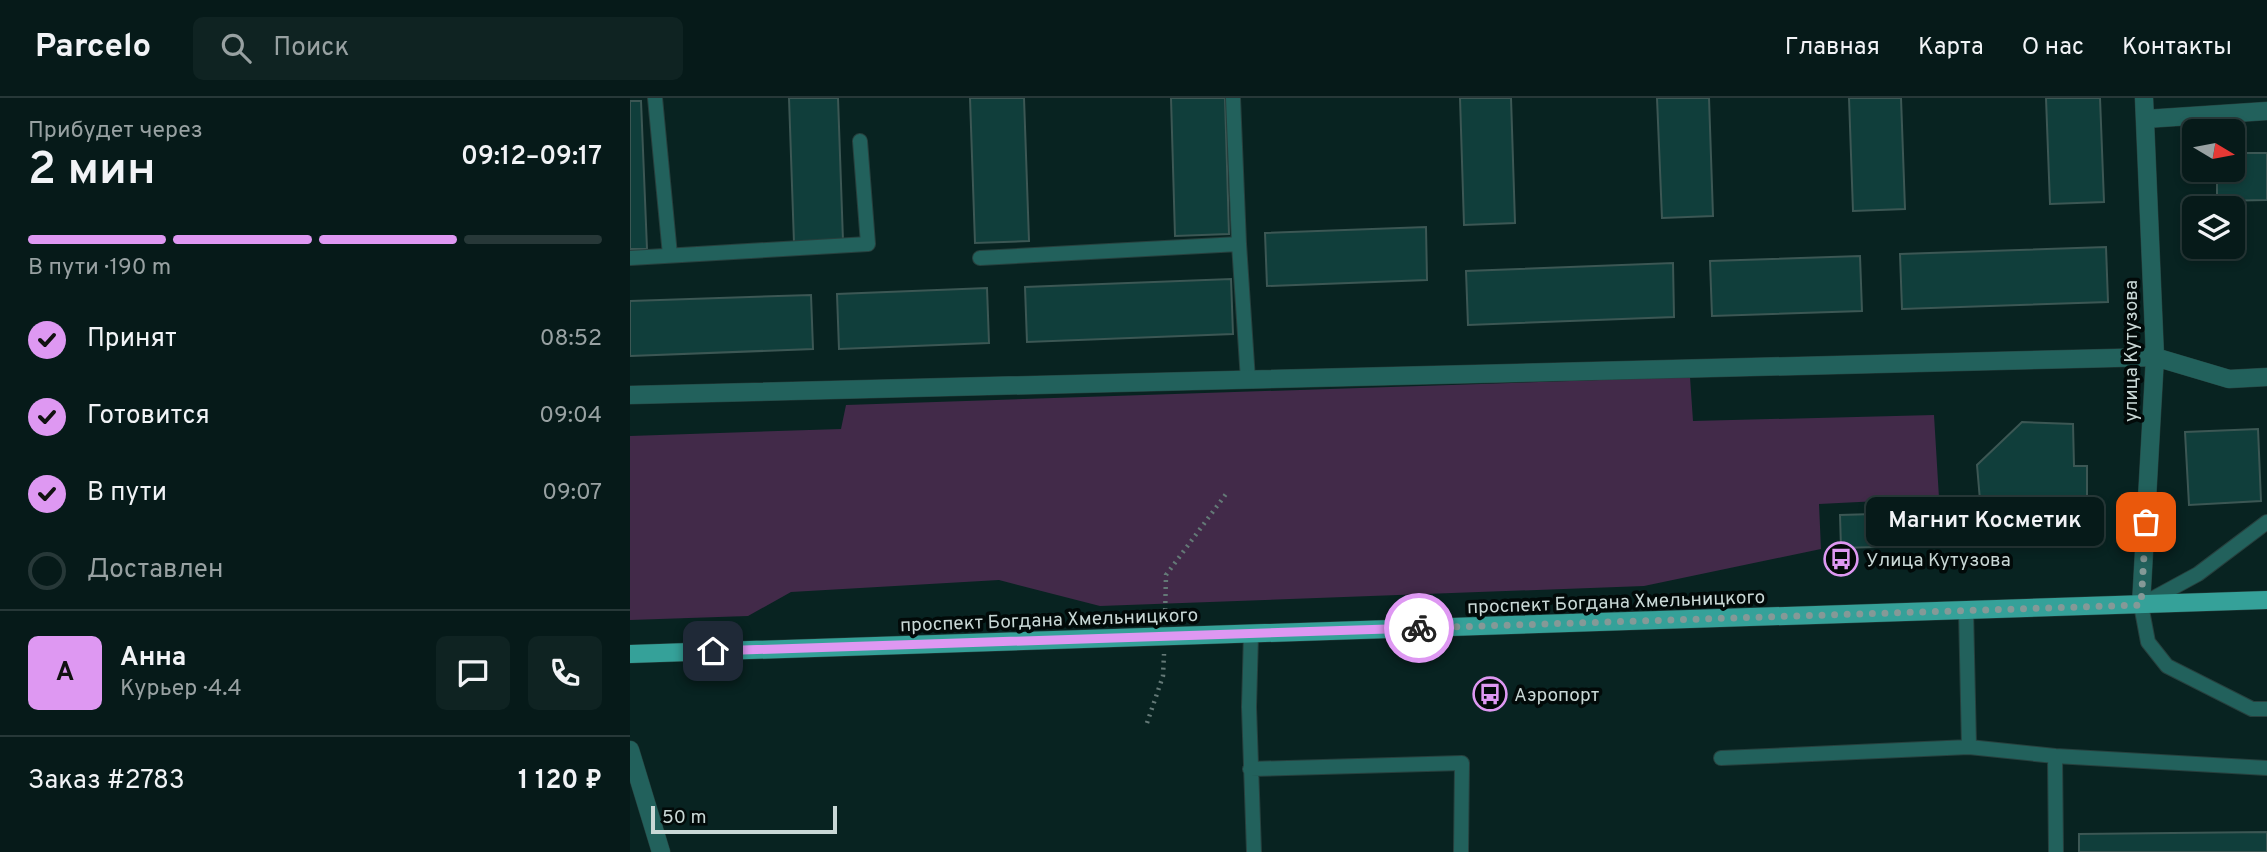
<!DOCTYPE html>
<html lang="ru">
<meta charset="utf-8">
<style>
body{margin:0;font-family:Overpass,sans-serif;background:#0f2322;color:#f1f3f6;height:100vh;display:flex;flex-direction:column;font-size:26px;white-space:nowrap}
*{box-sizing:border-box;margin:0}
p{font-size:23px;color:#98a1a2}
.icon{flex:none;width:38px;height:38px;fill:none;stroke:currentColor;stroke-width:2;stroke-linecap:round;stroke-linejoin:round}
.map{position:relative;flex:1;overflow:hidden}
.side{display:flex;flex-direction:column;background:#061a19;width:630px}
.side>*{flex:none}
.needle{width:46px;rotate:100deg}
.fabs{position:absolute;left:1552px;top:21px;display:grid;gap:14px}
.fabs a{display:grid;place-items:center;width:63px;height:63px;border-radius:10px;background:#061a19;box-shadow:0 4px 10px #0003,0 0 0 2px #273838;font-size:35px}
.scale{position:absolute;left:21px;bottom:18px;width:186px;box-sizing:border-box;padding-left:7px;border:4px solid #c9d8d6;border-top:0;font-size:19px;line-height:24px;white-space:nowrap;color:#c9d8d6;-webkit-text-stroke:5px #020a09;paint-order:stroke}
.pin{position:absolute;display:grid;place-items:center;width:60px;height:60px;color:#fff;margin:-30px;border-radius:14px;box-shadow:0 4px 10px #0006}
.courier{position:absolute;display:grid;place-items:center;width:70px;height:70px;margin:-35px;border:5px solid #de98f2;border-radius:50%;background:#fff;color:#222;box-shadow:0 2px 9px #0007}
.bubble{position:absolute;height:49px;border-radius:10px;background:#061a19;box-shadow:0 4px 10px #0003,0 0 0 2px #273838;font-size:23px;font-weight:600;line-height:49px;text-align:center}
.overview em{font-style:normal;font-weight:600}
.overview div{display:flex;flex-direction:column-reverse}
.overview{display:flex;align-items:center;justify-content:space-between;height:119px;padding:0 28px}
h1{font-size:46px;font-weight:600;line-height:52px}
.bar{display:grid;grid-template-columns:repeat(4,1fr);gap:10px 7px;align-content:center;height:84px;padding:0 28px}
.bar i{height:9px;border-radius:5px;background:#273838}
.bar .current{background:#de98f2}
.bar p{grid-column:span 4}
.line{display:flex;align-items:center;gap:18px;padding:0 28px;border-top:2px solid #273838}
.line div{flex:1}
.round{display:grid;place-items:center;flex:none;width:74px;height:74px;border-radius:10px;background:#0f2322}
ol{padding:0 28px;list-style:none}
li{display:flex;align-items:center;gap:21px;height:77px}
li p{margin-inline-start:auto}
li .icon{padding:7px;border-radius:50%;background:#de98f2;color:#111;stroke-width:4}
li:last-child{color:#98a1a2}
li i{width:38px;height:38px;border:4px solid #273838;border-radius:50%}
header{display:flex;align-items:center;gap:42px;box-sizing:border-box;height:98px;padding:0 35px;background:#061a19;border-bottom:2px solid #273838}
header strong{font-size:33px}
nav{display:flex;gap:38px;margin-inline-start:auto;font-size:24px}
.search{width:490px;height:63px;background:#0f2322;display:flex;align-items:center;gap:18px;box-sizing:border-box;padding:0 24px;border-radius:10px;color:#98a1a2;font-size:26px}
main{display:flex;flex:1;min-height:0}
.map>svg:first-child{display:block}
</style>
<header>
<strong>Parcelo</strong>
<div class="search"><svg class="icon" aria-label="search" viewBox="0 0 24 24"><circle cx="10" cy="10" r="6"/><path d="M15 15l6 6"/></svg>Поиск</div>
<nav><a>Главная</a><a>Карта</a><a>О нас</a><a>Контакты</a></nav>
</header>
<main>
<section class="side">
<div class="overview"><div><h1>2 мин</h1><p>Прибудет через</p></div><em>09:12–09:17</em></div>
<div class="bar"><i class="current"></i><i class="current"></i><i class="current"></i><i></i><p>В пути · 190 m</p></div>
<ol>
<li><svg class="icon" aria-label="check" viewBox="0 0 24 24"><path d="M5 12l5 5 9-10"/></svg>Принят<p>08:52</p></li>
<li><svg class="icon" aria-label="check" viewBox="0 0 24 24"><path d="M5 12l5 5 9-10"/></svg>Готовится<p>09:04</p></li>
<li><svg class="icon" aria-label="check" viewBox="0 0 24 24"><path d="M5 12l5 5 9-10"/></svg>В пути<p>09:07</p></li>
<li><i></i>Доставлен</li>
</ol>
<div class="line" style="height:126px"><b class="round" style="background:#de98f2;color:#111">А</b><div><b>Анна</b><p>Курьер · 4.4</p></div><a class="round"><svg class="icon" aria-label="chat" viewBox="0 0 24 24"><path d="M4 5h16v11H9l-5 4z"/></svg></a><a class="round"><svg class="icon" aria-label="phone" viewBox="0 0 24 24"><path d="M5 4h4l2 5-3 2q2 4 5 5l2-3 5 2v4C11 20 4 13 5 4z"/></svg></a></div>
<div class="line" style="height:91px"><div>Заказ #2783</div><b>1 120 ₽</b></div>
</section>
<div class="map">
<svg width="1637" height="754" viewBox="0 0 1637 754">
<rect width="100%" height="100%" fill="#082321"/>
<path fill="#422a49" d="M1060,279l3,44 241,-6 5,83 -120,6 2,45 -177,37 -544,20 -101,-26 -208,12 -43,24 -118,4v-184l211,-7 5,-24z"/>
<path fill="#103e3b" stroke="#3c5754" stroke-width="2" d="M159,0h49l5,143 -49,2z
M340,0h54l5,143 -54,2z
M541,0h54l4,136 -54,2z
M830,0h51l4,125 -51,2z
M1027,0h52l4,118 -51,2z
M1219,0h52l4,111 -52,2z
M1416,0h54l4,104 -54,2z
M0,3h11l6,148h-17z
M1612,55h25v47l-50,1v-21l10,-10h6v-7z
M796,129l1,53 -160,6 -2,-53z
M1476,149l2,55 -206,7 -2,-55z
M1230,158l2,55 -150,5 -2,-55z
M1043,165l1,54 -206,8 -2,-54z
M601,181l2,55 -206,8 -2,-55z
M357,190l2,55 -150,6 -2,-55z
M181,197l2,54 -183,7v-55z
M1392,324l51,2 1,42h13v42l-15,14 -47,4 -11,-16 -33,2 -4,-47z
M1628,331l3,72 -72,4 -4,-73z
M1278,415l1,33 -68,2 -1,-33z
M1637,734v20h-188v-18z"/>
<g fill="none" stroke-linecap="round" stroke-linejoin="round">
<defs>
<path id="service" d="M25,0l15,157
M609,146l9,136
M0,160l238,-14 -8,-103
M350,160l259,-14 -6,-146
M1637,424l-69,52 -57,31 7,37 19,24 85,43h15
M1336,512l3,137
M621,536l-2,73 5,145
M1091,660l248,-11 86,9
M620,671l212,-6 -1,89
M1426,754l-1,-96 212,12"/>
<path id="minor" d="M1515,21l122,-8
M0,297l1525,-38 74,22 38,-2
M1511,507l14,-248 -11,-259
M0,652l31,102"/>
<path id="primary" d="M0,556l1637,-54"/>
</defs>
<use href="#service" stroke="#27403e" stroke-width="16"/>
<use href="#minor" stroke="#27403e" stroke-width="19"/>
<use href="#primary" stroke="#27403e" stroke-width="19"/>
<path stroke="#647977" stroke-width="4.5" stroke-dasharray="2 5" stroke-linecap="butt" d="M535,519l1,-42 60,-81
M517,625l16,-47 1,-22"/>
<use href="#service" stroke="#22615c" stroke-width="14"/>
<use href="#minor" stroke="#22615c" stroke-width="18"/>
<use href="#primary" stroke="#35a199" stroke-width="18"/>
</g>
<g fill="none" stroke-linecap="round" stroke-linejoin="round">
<path stroke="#859997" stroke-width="7" stroke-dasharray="0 12.6" d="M789,530l722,-23 5,-83"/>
<path stroke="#de98f2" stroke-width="9" d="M83,553l706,-23"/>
</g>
<defs>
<symbol id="bus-ring" viewBox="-11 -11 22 22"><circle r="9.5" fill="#020a09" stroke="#de98f2" stroke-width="1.5"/><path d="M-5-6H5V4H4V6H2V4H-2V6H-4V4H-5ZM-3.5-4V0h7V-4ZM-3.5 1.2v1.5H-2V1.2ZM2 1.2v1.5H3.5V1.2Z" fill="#de98f2"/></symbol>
</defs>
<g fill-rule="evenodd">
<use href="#bus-ring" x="1192" y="442" width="38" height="38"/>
<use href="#bus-ring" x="841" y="577" width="38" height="38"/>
</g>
<g text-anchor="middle" stroke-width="7" stroke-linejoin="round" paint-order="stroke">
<g font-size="19" fill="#c9d8d6" stroke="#020a09">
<text transform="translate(1500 253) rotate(-90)" y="7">улица Кутузова</text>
<text transform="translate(986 503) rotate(-2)" y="7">проспект Богдана Хмельницкого</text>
<text transform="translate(419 521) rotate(-2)" y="7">проспект Богдана Хмельницкого</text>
</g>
<g font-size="19" fill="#c9d8d6" stroke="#020a09" text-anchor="start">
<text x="1236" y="468">Улица Кутузова</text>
<text x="884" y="603">Аэропорт</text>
</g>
</g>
</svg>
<div class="fabs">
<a><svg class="needle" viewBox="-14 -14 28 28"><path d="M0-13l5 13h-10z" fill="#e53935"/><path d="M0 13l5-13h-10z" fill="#98a1a2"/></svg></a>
<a><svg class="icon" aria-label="layers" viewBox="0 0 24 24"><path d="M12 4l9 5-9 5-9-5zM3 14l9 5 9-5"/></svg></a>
</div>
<div class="scale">50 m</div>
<div class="pin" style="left:1516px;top:424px;background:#ea580c"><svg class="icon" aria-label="bag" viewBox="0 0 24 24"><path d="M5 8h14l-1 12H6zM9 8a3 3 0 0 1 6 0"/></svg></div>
<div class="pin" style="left:83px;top:553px;background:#1f2937"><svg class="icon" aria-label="home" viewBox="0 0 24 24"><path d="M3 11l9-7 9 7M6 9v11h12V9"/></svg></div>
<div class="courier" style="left:789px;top:530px"><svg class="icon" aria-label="bike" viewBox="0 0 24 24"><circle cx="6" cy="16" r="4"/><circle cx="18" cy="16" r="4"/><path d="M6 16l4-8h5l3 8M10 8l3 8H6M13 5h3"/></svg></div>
<div class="bubble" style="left:1236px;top:399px;width:238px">Магнит Косметик</div>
</div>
</main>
